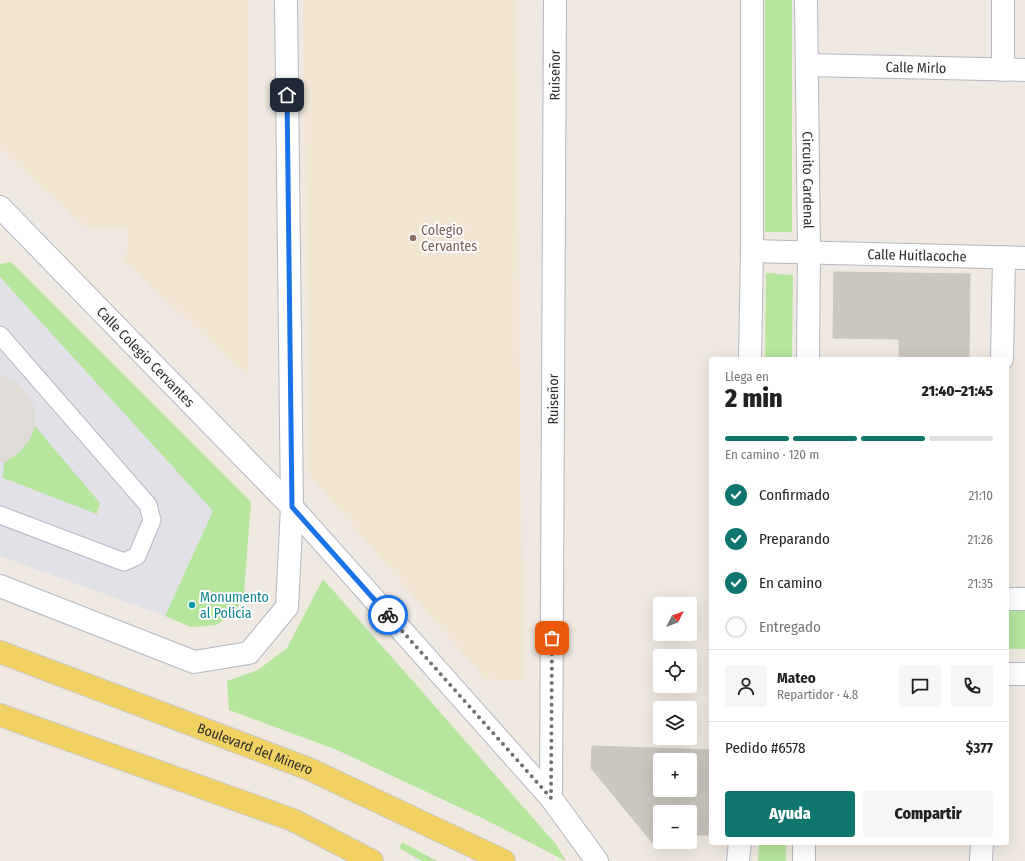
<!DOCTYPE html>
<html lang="es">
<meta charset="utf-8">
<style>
body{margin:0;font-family:"Fira Sans Condensed",sans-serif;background:#f6f6f6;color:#222;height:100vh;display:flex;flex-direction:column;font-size:15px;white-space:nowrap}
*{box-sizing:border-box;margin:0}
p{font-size:13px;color:#767676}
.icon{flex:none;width:22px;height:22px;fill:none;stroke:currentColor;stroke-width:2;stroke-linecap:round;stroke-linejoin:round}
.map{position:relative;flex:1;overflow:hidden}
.sheet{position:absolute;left:709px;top:357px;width:300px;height:488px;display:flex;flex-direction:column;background:#fff;border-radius:4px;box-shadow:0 4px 16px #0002}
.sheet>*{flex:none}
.needle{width:26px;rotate:48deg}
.tools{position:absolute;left:653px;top:597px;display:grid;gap:8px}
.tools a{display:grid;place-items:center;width:44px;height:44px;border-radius:4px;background:#fff;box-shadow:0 4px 16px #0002;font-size:20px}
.pin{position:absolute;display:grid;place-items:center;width:34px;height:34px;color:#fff;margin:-17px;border-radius:8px;box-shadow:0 2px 6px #0006}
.courier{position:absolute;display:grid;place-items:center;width:40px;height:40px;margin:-20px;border:3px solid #1a73e8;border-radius:50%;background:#fff;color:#222;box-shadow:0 1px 5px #0007}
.summary em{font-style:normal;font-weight:800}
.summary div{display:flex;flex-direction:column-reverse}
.summary{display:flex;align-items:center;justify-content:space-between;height:68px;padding:0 16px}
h1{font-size:26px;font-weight:800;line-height:30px}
.bar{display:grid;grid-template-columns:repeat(4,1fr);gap:6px 4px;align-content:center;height:48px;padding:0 16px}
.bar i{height:5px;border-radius:3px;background:#e0e0e0}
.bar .active{background:#0f766e}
.bar p{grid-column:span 4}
.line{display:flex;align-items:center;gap:10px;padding:0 16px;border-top:1px solid #e0e0e0}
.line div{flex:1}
.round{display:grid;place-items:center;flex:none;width:42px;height:42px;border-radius:4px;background:#f6f6f6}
ol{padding:0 16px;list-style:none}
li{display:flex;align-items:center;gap:12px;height:44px}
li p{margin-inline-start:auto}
li .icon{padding:4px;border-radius:50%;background:#0f766e;color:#fff;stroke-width:4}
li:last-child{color:#767676}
li i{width:22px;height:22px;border:2px solid #e0e0e0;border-radius:50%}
.primary-button{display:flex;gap:8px;margin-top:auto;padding:8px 16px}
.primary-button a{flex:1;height:46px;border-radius:4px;background:#0f766e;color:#fff;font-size:16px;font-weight:800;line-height:46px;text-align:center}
.primary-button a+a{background:#f6f6f6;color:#222}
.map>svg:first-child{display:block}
</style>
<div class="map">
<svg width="1025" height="861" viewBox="0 0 1025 861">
<rect width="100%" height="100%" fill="#efe9e1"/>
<path fill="#e3e1e8" d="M0,277l213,234 -48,105 -165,-60z"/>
<path fill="#f0e6d1" d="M0,0h248v376l-122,-113 2,-35 -42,-1 -86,-78z
M303,0h213l7,681 -38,-2 -175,-203z"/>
<path fill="#b6e59e" d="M765,0h27v232h-27z
M11,262l240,240 -7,91 -9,20 -19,12 -25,2 -26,-11 48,-105 -213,-234v-13z
M766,273l27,2 -1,84h-27z
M35,426l65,77 -3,11 -94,-36 1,-15c18,-12 23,-18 31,-37z
M323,579l232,264 11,18 -86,-44 -143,-67 -108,-40 -2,-29 31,-11 29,-22z
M1007,609h18v40h-18z
M402,842l35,19h-15l-23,-13z
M759,843h27v18h-28z"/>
<path fill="#dfdcd8" d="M0,375l15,6 15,15 5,14v16l-6,15 -9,11 -16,11 -4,-2z"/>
<path fill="#cbc7bf" stroke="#cbc5ba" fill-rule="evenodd" d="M834,272l136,2 -1,85h-70v-20l-66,-1z
M592,746l119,4 -3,85h-18v-23h-30v30h6l-10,5 -65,-79zM660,760h30v30h-30z"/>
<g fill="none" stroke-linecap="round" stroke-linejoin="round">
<defs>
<path id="lane" d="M0,335l148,170 4,15 -15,36 -13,6 -124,-47"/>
<g id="street">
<path d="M1003,0v70"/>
<path id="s1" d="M807,65l218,5"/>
<path id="s2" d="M0,207l292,300 259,291 46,63"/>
<path id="s3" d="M752,251l273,7"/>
<path d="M1002,359l2,-102"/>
<path d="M0,586l194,76 55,-9 38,-46 5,-100 -6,-507"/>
<path d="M1007,599h18"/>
<path d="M1007,674h18"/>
<path id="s4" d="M551,798l4,-798"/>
<path d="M981,861l1,-18"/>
</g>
<g id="secondary">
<path id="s5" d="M806,0l3,251 -1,108"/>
<path d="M750,359l2,-108v-251"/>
<path d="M738,861l2,-18"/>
<path d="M804,861v-18"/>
</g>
<g id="primary">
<path id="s6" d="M0,652l309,117 195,92"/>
<path d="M0,715l293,105 79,41"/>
</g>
</defs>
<use href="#lane" stroke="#b4b7c1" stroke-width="19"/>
<use href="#street" stroke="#b4b7c1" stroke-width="24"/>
<use href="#secondary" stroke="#b4b7c1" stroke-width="24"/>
<use href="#primary" stroke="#c9c9c9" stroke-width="24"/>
<use href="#lane" stroke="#fff" stroke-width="17"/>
<use href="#street" stroke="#fff" stroke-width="22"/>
<use href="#secondary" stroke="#fff" stroke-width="22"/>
<use href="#primary" stroke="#f2d163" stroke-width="22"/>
</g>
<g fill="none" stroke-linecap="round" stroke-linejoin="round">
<path stroke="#726f6d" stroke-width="4" stroke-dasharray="0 7.2" d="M388,615l163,183 1,-160"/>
<path stroke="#1a73e8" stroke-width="5" d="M287,95l5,412 96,108"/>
</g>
<circle fill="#8d6e63" stroke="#fff" stroke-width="1.5" cx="413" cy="238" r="4"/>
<circle fill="#0f9aa8" stroke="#fff" stroke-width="1.5" cx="192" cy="605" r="4"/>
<g text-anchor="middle" stroke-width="4" stroke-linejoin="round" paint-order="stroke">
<g font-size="14" fill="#2e2e2e" stroke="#fff">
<text dy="5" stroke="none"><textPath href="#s1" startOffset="109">Calle Mirlo</textPath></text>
<text dy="5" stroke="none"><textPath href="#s4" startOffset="723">Ruiseñor</textPath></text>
<text dy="5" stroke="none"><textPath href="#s5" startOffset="180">Circuito Cardenal</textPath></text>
<text dy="5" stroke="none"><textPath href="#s3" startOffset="165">Calle Huitlacoche</textPath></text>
<text dy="5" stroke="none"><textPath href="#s2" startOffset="209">Calle Colegio Cervantes</textPath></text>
<text dy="5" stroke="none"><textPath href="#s4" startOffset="399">Ruiseñor</textPath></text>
<text dy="5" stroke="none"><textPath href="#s6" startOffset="273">Boulevard del Minero</textPath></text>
</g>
<g font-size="14" fill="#785e54" stroke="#fff" text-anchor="start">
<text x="421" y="235">Colegio<tspan x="421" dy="16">Cervantes</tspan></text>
</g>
<g font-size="14" fill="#0d838f" stroke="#fff" text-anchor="start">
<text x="200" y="602">Monumento<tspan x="200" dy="16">al Policía</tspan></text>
</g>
</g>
</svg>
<div class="tools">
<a><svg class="needle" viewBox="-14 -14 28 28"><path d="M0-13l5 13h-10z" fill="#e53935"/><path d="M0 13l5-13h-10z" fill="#767676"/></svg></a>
<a><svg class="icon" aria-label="locate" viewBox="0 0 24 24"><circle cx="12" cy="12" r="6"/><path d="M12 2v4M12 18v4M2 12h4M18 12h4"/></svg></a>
<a><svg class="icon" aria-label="layers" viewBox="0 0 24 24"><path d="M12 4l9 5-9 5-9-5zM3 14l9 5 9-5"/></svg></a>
<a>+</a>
<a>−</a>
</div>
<div class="pin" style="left:552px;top:638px;background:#ea580c"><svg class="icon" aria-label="bag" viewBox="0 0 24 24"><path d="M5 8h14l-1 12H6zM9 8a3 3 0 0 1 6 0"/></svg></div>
<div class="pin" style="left:287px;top:95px;background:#1f2937"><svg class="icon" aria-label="home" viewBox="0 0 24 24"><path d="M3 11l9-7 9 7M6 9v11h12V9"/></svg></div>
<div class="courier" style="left:388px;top:615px"><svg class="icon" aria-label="bike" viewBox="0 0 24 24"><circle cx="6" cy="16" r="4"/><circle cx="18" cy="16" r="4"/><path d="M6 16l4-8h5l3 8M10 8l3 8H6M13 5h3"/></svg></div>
<section class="sheet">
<div class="summary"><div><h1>2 min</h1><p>Llega en</p></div><em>21:40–21:45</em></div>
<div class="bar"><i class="active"></i><i class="active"></i><i class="active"></i><i></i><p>En camino · 120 m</p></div>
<ol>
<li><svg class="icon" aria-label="check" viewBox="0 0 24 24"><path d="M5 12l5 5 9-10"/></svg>Confirmado<p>21:10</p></li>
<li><svg class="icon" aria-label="check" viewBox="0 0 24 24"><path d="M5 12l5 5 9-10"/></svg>Preparando<p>21:26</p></li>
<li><svg class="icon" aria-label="check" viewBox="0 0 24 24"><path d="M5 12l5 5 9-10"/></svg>En camino<p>21:35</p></li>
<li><i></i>Entregado</li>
</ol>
<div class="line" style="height:72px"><a class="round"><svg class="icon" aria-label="person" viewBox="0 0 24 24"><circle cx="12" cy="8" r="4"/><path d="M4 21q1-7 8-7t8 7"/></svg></a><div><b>Mateo</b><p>Repartidor · 4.8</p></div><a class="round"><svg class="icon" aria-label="chat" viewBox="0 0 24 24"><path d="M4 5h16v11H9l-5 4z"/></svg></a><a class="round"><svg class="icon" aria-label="phone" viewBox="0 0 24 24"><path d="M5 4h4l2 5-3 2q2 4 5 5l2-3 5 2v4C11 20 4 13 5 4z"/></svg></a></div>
<div class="line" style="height:52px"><div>Pedido #6578</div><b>$377</b></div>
<div class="primary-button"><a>Ayuda</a><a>Compartir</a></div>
</section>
</div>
